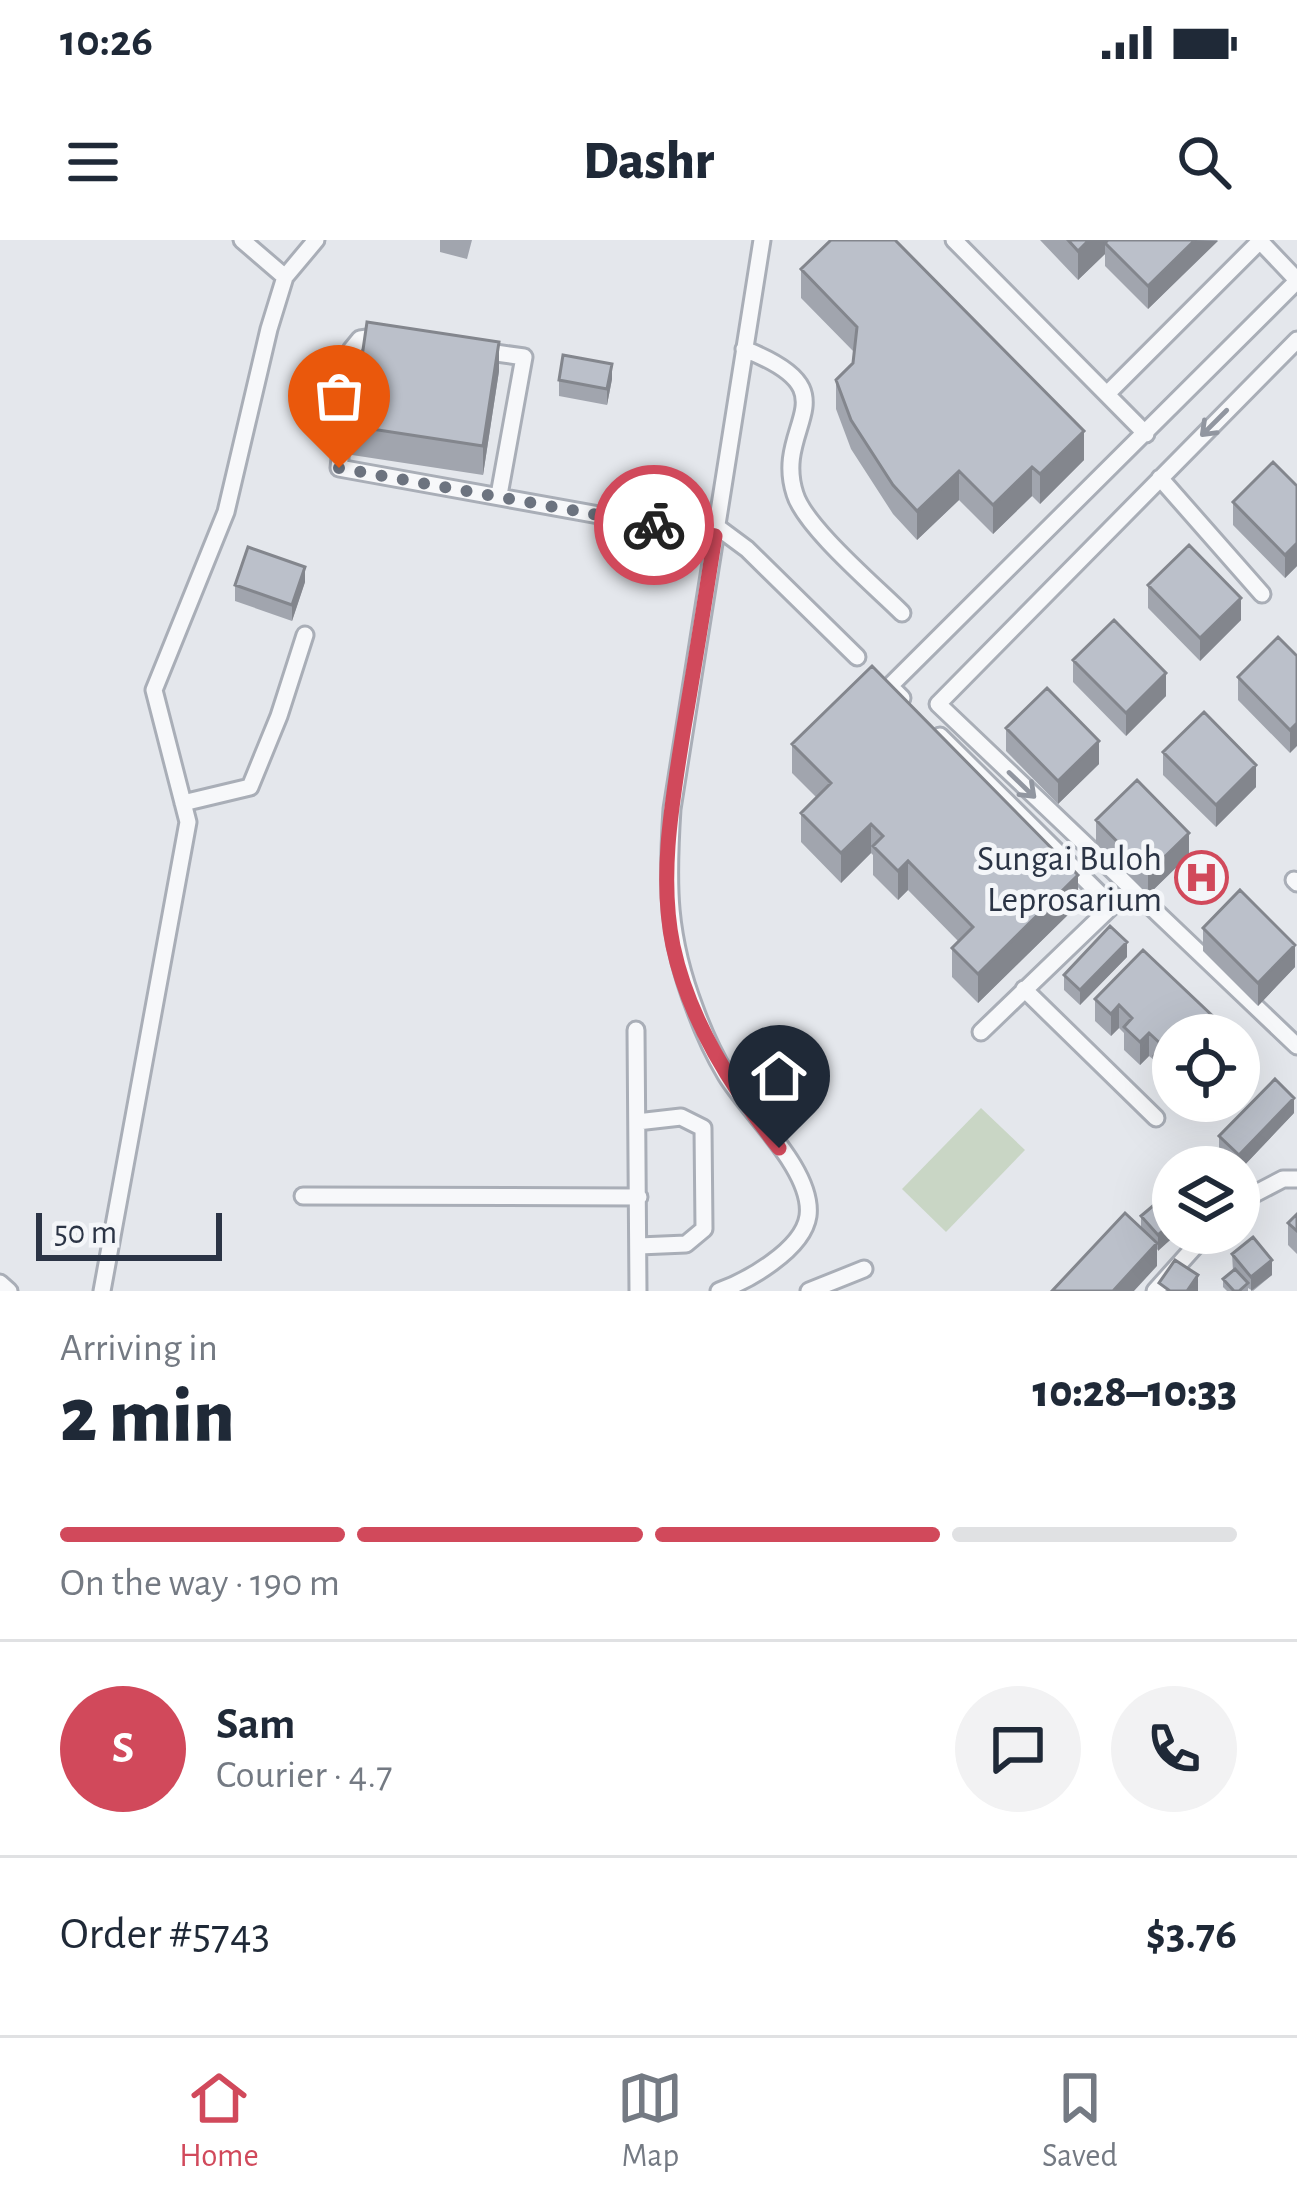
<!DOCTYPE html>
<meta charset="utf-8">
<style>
body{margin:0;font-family:"Alegreya Sans",sans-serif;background:#f2f2f3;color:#1f2937;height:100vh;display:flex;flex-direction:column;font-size:45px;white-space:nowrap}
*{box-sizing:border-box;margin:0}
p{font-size:39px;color:#747a83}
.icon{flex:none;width:66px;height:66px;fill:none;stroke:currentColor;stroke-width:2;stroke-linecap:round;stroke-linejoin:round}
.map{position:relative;height:1051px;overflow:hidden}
.side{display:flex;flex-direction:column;background:#fff;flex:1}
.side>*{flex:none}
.controls{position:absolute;left:1152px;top:774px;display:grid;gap:24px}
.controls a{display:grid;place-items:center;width:108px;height:108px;border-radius:50%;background:#fff;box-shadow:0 12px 48px #0002;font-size:60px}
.scale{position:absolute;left:36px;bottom:30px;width:186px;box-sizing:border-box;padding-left:12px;border:6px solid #2b3445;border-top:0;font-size:33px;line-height:42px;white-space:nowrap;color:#2b3445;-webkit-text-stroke:9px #f4f6f9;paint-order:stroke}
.pin{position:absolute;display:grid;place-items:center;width:102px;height:102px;color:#fff;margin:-123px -51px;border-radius:50% 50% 50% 0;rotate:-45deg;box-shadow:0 0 12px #0007}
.pin .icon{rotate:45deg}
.courier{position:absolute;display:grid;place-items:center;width:120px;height:120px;margin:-60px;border:9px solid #d1495b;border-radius:50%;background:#fff;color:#222;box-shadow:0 3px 15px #0007}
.headline em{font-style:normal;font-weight:800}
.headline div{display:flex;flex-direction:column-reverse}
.headline{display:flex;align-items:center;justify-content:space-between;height:204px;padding:0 60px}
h1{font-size:78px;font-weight:800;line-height:90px}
.bar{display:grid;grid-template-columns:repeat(4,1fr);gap:18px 12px;align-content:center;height:144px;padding:0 60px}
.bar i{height:15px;border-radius:9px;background:#e0e1e3}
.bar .selected{background:#d1495b}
.bar p{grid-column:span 4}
.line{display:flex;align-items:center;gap:30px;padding:0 60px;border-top:3px solid #e0e1e3}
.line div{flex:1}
.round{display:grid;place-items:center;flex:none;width:126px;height:126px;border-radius:63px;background:#f2f2f3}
.status{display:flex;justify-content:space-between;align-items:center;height:84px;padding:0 60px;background:#fff;direction:ltr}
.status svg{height:33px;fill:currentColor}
header{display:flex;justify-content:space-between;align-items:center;height:156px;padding:0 60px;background:#fff;font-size:54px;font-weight:800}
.dock{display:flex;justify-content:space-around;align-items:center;height:168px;border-top:3px solid #e0e1e3;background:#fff;font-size:33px;color:#747a83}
.dock a{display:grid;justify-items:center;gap:6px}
.dock .selected{color:#d1495b}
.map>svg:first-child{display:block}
</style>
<div class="status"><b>10:26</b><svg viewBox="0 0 49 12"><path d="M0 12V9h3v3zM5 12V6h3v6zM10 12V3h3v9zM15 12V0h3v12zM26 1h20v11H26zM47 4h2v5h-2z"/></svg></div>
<header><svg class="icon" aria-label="menu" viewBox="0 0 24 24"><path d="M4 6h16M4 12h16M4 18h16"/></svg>Dashr<svg class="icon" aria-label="search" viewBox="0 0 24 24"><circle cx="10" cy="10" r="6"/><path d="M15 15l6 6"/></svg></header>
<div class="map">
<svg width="1297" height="1051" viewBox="0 0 1297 1051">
<rect width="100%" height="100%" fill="#e4e7ec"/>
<path fill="#c9d6c5" d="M981,868l44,42 -79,82 -44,-43z"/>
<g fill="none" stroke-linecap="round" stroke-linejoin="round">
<defs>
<path id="lane" d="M242,0l43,37
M954,0l192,194
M1259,0l38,40
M381,96l-21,3 -9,11 -12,118 376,68
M1297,100l-359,364 359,342
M744,109c113,44 28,75 51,145 10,33 81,93 107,119
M482,111l42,6 -25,138
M1107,154l153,-153
M1160,238l102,116
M716,286l31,23 110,108
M902,458l-12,-12 407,-405
M940,496l172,170 -131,126
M183,563l67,-16 29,-71 26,-81
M1294,640l3,3
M1024,749l132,129
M636,790l2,261
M637,882l44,-5 22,11 1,101 -18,15 -47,2
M303,956l336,1
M1239,962l44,-23h14
M0,1043l9,8
M102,1051l86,-469 -34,-132 72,-178 43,-183 16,-52 31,-37
M719,1051c28,-10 84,-41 89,-75 6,-45 -59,-103 -82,-141 -12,-20 -23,-44 -31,-66 -28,-73 -28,-123 -23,-200l90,-569
M809,1051l55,-22
M1155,1051l52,-58"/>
</defs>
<use href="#lane" stroke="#a9aeb7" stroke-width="21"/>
<use href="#lane" stroke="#f7f8fa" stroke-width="15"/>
</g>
<path fill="#a1a5ae" d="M440,0h32l-5,19 -27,-7z
M1040,0h178l-70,69 -43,-43v-12l-27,26z
M801,29l283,191 -44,44 -8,-8 -39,38 -34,-34 -42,40 -24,-26 -42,-65 -15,-40v-29l17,-17 1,-11 -53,-54z
M499,131l-16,104 -131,-20v-29z
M612,139l-5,26 -48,-9v-16z
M1297,246v80l-12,12 -52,-53v-23z
M305,342l-13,39 -57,-20v-16z
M1148,345l93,35 -41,41 -52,-53z
M1297,416l-7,97 -52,-53v-23z
M1073,420l93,36 -40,40 -53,-54z
M1006,488l93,36 -41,40 -52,-53z
M792,504l286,161 -100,98 -26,-26v-29l7,-6 -51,-52 -10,10 -25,-25v-20l-2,-2 -30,30 -40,-41v-29l16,-15 -25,-25z
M1163,512l93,35 -40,40 -53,-52z
M1096,580l93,35 -41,40 -52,-52z
M1203,688l92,39 -37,39 -55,-55z
M1127,717l-47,48 -16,-15v-15z
M1095,759l123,36 -48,58 -16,-15v-18l-5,-4 -9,9 -16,-15v-17l-5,-5 -8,8 -16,-15z
M1294,873l-55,58v-4h-4l-16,-15v-16z
M1297,974v40l-9,-9v-22z
M1141,976l32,17h5l-21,17v16l-16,-37z
M1232,1014l40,21 -19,16 -5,-3v3h-21l-4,-4v-8l10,-8z"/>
<path fill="#83868d" d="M1089,0h31l-15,3v11l-27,26v-29z
M1195,0l23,1 -70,68v-23z
M499,102v29l-16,104v-29z
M612,124v15l-5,26v-16z
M1084,191v29l-44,44v-30z
M1032,227v29l-39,38v-29z
M959,231v29l-42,40v-29z
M1297,303v23l-12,12v-23z
M305,327v15l-13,39v-16z
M1241,358v22l-41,41v-23z
M1166,433v23l-40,40v-23z
M1297,483v23l-7,7v-23z
M1099,501v23l-41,40v-23z
M1256,525v22l-40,40v-22z
M871,584v29l-30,30v-30z
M1189,593v22l-41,40v-22z
M908,621v29l-10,10v-29z
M1078,635v30l-100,98v-29z
M1127,702v15l-47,48v-15z
M1295,705v22l-37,39v-23z
M1119,765v23l-8,8v-22z
M1218,781v14h-14z
M1149,793v23l-9,9v-23z
M1173,827v23l-3,3v-22z
M1294,858v15l-55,58v-16z
M1173,982v11h5l-20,18v-16z
M1157,1003v23l-23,25h-21z
M1272,1020v15l-21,16v-14z
M1198,1035v16h-11z"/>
<path fill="#bbc0ca" stroke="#83868d" stroke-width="3" d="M831,0h64l189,191 -44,43 -8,-7 -39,38 -34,-34 -42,40 -24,-26 -42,-65 -15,-40 17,-17 4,-36 -56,-58z
M1068,0h21l-11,11z
M1108,0h87l-47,46 -43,-43z
M367,82l132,20 -16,104 -131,-20z
M563,115l49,9 -5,25 -48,-9z
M1273,222l24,24v57l-12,12 -52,-53z
M1189,305l52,53 -41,40 -52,-53z
M248,307l57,20 -13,38 -57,-20z
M1114,380l52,53 -40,40 -53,-53z
M1278,397l19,19v67l-7,7 -52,-53z
M872,426l206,209 -100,99 -26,-26 21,-21 -65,-66 -10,10 -25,-25 10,-10 -12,-12 -30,29 -40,-40 30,-30 -39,-39z
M1047,448l52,53 -41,40 -52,-53z
M1204,472l52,53 -40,40 -53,-53z
M1137,540l52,53 -41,40 -52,-53z
M1240,650l55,55 -37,38 -55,-55z
M1110,686l17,16 -47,48 -16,-15z
M1143,710l75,71 -14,14h-31v32l-3,4 -16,-15 9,-10 -14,-13 -9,9 -16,-15 8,-9 -13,-13 -8,9 -16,-15z
M1275,839l19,19 -55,57 -20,-19z
M1173,949v33l-15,13 -17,-19z
M1125,973l32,30 -44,48h-61z
M1297,974v17l-9,-8z
M1253,997l19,23 -21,17 -19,-23z
M1175,1020l23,15 -11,16h-17l-11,-8z
M1235,1029l13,14 -9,8h-5l-11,-12z"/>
<defs><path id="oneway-shaft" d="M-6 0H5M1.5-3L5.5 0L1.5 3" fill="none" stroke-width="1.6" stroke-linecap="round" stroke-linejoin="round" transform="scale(3)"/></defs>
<g stroke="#9196a0">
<use href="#oneway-shaft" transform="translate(1214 183) rotate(135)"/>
<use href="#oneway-shaft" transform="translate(1022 545) rotate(44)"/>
</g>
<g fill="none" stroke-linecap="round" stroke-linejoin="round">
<path stroke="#6c737f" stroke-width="12" stroke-dasharray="0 21.6" d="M339,228l315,57"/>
<path stroke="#d1495b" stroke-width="15" d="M654,285l61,11c-10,64 -20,127 -31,191 -11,70 -26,148 -11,219 16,75 60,143 106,202"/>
</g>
<defs>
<symbol id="hospital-ring" viewBox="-11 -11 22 22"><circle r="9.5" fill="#f4f6f9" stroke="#d1495b" stroke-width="1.5"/><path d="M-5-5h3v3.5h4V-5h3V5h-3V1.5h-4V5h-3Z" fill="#d1495b"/></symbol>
</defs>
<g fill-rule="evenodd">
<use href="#hospital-ring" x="1172" y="608" width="59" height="59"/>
</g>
<g text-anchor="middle" stroke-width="10" stroke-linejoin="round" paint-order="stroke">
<g font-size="36" fill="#2b3445" stroke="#f4f6f9" text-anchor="end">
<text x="1162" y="630">Sungai Buloh<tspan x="1162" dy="41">Leprosarium</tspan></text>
</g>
</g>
</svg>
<div class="controls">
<a><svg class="icon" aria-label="locate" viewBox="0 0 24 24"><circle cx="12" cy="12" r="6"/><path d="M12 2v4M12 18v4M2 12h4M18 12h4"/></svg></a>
<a><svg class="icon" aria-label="layers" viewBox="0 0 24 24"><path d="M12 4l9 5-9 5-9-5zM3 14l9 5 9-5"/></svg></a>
</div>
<div class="scale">50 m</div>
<div class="pin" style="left:339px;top:228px;background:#ea580c"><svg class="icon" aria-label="bag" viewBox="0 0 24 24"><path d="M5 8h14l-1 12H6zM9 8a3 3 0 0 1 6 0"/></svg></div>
<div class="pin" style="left:779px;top:908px;background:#1f2937"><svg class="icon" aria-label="home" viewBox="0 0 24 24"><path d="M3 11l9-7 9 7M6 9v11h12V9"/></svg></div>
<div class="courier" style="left:654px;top:285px"><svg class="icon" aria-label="bike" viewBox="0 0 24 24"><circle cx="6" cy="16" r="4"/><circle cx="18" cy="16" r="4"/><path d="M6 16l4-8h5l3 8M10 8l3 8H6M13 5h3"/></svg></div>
</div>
<section class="side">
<div class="headline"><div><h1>2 min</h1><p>Arriving in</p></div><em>10:28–10:33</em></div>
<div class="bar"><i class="selected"></i><i class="selected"></i><i class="selected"></i><i></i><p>On the way · 190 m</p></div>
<div class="line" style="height:216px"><b class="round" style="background:#d1495b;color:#fff">S</b><div><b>Sam</b><p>Courier · 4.7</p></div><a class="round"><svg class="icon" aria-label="chat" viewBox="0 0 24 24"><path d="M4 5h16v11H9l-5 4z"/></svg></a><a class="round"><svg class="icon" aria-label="phone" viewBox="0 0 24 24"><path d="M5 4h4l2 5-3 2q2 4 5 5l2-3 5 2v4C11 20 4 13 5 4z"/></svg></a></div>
<div class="line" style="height:156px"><div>Order #5743</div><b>$3.76</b></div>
</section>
<nav class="dock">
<a class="selected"><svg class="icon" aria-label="home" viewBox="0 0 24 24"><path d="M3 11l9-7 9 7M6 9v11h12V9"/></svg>Home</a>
<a><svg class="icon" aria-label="map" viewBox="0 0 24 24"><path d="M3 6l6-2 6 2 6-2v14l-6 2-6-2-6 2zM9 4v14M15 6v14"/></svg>Map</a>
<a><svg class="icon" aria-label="saved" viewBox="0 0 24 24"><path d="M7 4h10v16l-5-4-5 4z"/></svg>Saved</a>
</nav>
